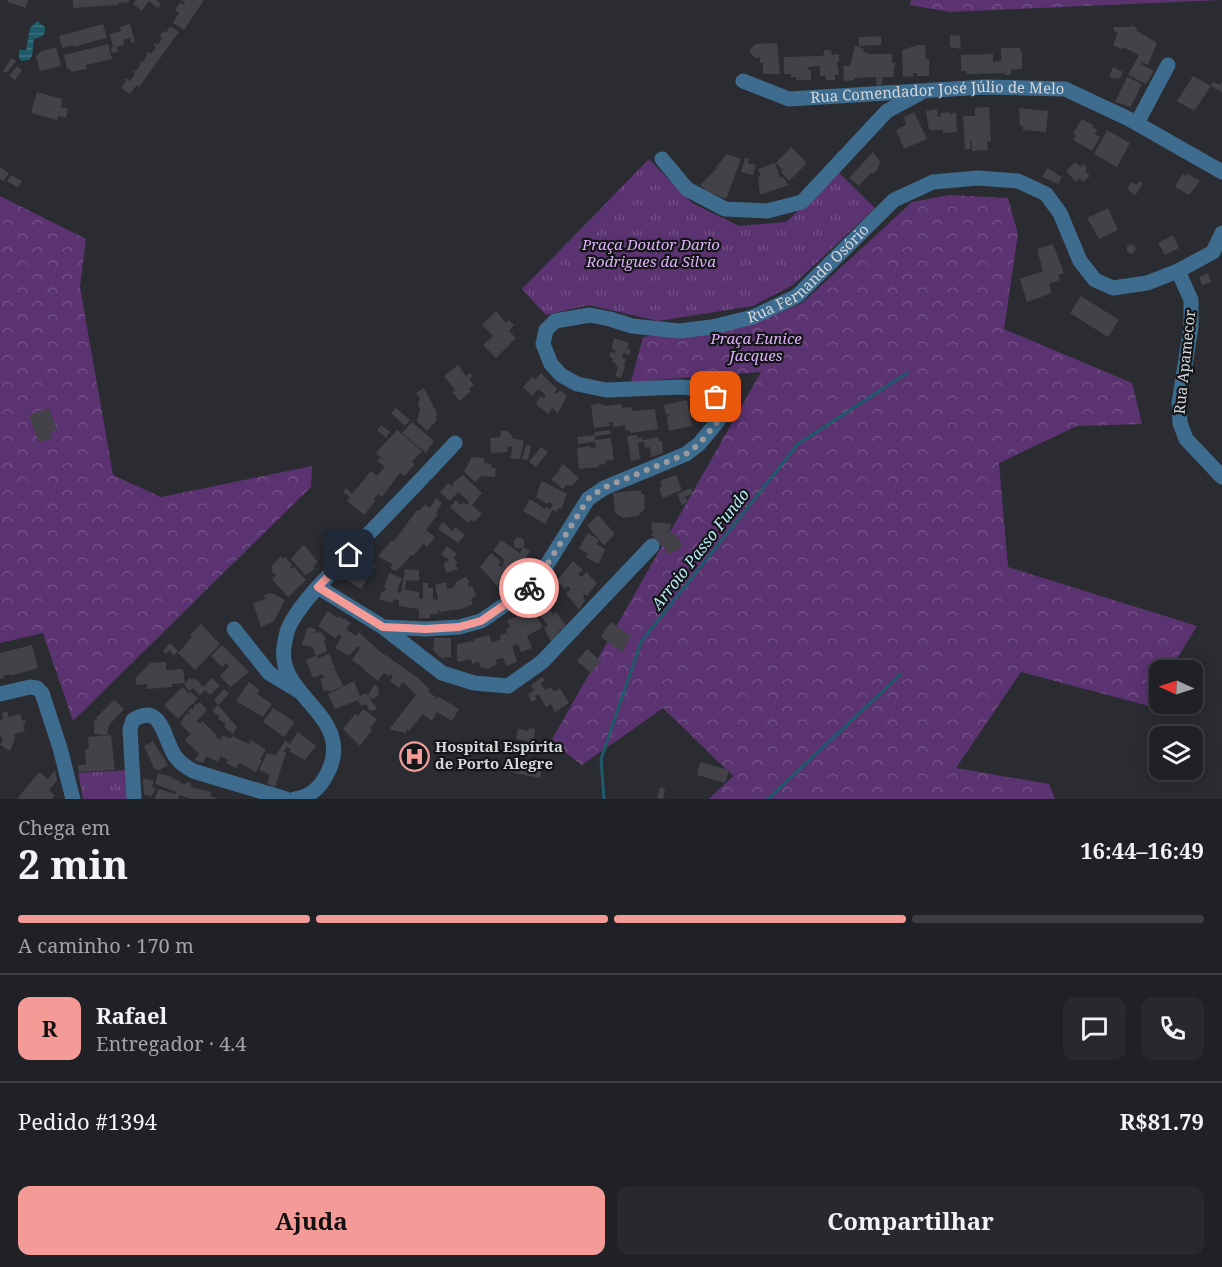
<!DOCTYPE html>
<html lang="pt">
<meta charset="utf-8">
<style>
body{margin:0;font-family:"Noto Serif",serif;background:#28292e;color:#f1f3f6;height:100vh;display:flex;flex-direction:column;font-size:22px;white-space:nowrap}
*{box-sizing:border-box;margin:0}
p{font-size:20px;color:#a2a3a7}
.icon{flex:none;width:33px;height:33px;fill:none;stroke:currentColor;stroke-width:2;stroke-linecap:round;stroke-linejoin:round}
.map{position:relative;height:799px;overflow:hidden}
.sheet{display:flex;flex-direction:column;background:#202126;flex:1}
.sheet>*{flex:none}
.needle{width:39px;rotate:273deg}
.tools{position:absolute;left:1149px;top:660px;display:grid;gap:12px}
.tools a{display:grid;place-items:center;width:54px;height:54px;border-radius:12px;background:#202126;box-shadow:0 3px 15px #0003,0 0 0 2px #3d3e43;font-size:30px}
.pin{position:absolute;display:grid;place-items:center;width:51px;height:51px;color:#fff;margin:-26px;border-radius:12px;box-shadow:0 3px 9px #0006}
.courier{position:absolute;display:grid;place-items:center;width:60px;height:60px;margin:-30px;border:4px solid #f59b97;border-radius:50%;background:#fff;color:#222;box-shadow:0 2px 8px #0007}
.head em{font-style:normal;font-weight:700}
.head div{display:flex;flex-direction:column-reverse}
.head{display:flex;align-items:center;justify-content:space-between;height:102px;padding:0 18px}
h1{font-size:39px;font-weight:700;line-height:45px}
.bar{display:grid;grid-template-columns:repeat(4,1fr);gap:9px 6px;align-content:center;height:72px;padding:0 18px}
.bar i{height:8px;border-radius:4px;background:#3d3e43}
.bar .active{background:#f59b97}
.bar p{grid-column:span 4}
.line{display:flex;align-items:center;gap:15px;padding:0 18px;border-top:2px solid #3d3e43}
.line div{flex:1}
.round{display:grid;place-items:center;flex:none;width:63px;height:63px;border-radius:12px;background:#28292e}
.cta{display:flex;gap:12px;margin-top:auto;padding:12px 18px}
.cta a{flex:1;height:69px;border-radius:12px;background:#f59b97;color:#111;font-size:24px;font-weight:700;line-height:69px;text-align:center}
.cta a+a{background:#28292e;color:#f1f3f6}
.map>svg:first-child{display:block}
</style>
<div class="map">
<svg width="1222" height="799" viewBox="0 0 1222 799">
<defs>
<pattern id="forest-crowns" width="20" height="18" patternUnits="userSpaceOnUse" patternTransform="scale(1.5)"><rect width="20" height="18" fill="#5b3370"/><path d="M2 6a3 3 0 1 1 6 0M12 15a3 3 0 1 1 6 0" fill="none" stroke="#725084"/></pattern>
<pattern id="park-tufts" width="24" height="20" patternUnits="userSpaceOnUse" patternTransform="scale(1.5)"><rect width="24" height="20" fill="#5b3370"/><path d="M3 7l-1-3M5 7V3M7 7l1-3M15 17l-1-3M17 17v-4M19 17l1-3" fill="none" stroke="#725084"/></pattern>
<pattern id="water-rules" width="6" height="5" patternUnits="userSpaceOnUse" patternTransform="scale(1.5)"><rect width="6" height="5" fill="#1f5b6b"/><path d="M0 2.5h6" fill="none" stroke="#3f7280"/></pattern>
</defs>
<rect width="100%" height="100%" fill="#2a2c32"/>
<path fill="url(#forest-crowns)" d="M911,0h311l-272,12 -40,-7z
M950,195l58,3 10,36 -14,95 128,54 10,41 -65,2 -78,37 9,104 189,59 -27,44h-10l-1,18 -10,18 -128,-34 -65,96 93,16 6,15h-346l24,-23 -70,-68 -81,57 -31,-24 210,-369 -130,10 12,-45 111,-13 48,-21 110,-101z
M0,196l86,43 -6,48 33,188 48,22 151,-31 -1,21 -238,234 -30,-88 -43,10z"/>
<path fill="url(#park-tufts)" d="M649,159l43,44 47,23 47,-4 53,-49 36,35 -82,77 -40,21 -95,15 -69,-16 -43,10 -24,-26z
M128,770l-1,29h-44l-5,-26z"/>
<path fill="url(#water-rules)" d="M37,21l8,6c1,9 -4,10 -11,12l-2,17 -3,4 -7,1 -3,-3v-8h7l4,-22z"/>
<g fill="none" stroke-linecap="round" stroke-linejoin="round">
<path stroke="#1f5b6b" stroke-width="3" d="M604,799l-3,-40 40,-117 157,-198 109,-71
M768,799l133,-125"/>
</g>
<path fill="#424248" d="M8,0h20l-2,8 -18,-6z
M73,0h56v2l-11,1v2l-45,3z
M136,0h20l5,4 -3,4 -9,-7 -7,10 -9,-7z
M181,0h23l-20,30 -11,-7 6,-10 -4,-3 5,-8 4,3 1,-2z
M103,24l4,14 -34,9v-2l-11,3 -3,-12z
M130,24l5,18 -4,1 -1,-5 -7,2 1,5 -7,2 1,5 -6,1 -1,-5 2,-1 -3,-13 11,-3 -1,-4z
M1132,25l5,3 -1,2 21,13 -9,22 -6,-3 -1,2 13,7 -8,13 -18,-9 11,-20 -16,-8 -1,2 -9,-4 5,-12 -5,-3 1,-3h17z
M170,26l9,6 -40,55 -2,-2 -7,9 -9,-6 5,-7 -2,-1 2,-2 4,3 5,-7 -2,-2 1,-2 2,1 5,-7 -2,-1 1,-2 3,1 4,-7 -1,-1 1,-3 4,3 5,-7 -2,-1 1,-3 3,2 4,-7 -2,-2 2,-3 2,-2 2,2z
M950,35l10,1 1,13 -11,-2z
M881,36v9l-22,1v-9z
M777,43l3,31h-17v-11h-3v-6l-5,1 -6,-7 6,-7z
M108,44l4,15 -26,6 1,4 -16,3 -1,-3h-3l-3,-14z
M855,45l9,4 -1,3 6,2h23v9h3l-2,14h-11v8l-5,1 -1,-9 -22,1v2l-10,1 -1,-15h7z
M918,45h7l1,14h3v17h-12v-3h-4v3l-10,1 -1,-27z
M56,47l5,19 -21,5 -4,-15 6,-5z
M1001,48h19v3h2v18l-11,1v5h-6v-2l-30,1h-8l-1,-3h-5v-16l32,-1v8l8,-1z
M824,50h7l1,5 7,-1v8h-2l2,13h-4v5h-9v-4h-6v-10l-12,1v3h3v10h-15v-3h-5v-3h-7v-17l36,-1 4,-1z
M12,58l4,3 -9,12 -4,-2z
M17,66l5,4 -7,10 -6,-4z
M1113,67l10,5 -3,6 -6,1 -5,-2z
M1193,76l18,10 -17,25 -17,-10z
M1127,77l15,7 -11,23 -16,-5z
M1222,81v11l-11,-6 2,-4 7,3z
M37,92l25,7 -1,8 7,2 -2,9 -8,-2 -1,4 -26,-7z
M989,107l2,34 -4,1 1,8 -16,1 -1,-11h-1v9h-5l-2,-33h12v-8z
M1019,108l29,3 -2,21 -23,-2v-4h-3z
M937,109l1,8 3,-1v-3l8,-1 1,2 6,-2 1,20 -14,1v-3h-14l-3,-19z
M914,112l13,27 -23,10 -8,-19 10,-5 -2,-8z
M1082,119l11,6 -1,2 5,3 -2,4 5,3 -8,14 -19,-11 3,-5 -3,-1z
M1107,130l23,13 -13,24 -23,-13z
M791,147l16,16 -18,18 -8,-9 2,-2 -7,-7z
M873,152l8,11 -3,3 1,2 -6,6 -2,-1 -12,13 -10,-8z
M727,154l14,5 -15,40 -19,-8 -7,-6 17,-17 -1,-1z
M745,158l4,1 -1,4 8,2 -3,10 -12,-3z
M1075,162l6,5 3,-3 3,4 -2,3 5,5 -7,6 -4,-4 -3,4 -10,-11z
M775,163l5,15 3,-1 5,8 -28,10 -2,-18 3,-1 -3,-7z
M0,167l9,6 -5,8 -4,-2z
M1047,168l15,9 -4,7 -16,-7z
M1183,173l3,3 2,-2 12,7 -11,14 -14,-8z
M11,175l11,6 -4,7 -11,-7z
M1139,181l4,2 -8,13 -8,-7 4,-7 6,3z
M1108,208l10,22 -19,9 -12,-21z
M1173,235l6,13 -14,7 -7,-12z
M1053,244l11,29 -6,2 2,5 -11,4 3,9 -25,9 -7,-23 23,-8 -6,-22z
M1126.5 249a4.5 4.5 0 1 1 9 0a4.5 4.5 0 1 1-9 0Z
M1208,273l3,9 -9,3 -3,-8z
M1081,296l38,24 -11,17 -38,-24z
M496,311l10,12 3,-3 5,5 -5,6 7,7 -20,20 -13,-13 10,-9 -11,-11z
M614,338l15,5 -2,6 4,1 -2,5 -5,-2 -2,5 4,1 -2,6 1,1 -4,12 -6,-2 3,-9 -3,-1 1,-3 -4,-1 1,-4 -4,-1 2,-5 4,1 1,-2 -4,-2v-2z
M458,365l8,11 4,-3 3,3 -4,3 5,6 -5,4 2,2 -11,10 -8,-9 3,-2 -11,-14z
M541,373l16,16 -2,4 2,1 3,-4 7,6 -9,17 -6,-5 -4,6 -10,-8 -2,-3 5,-7 3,2 2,-3 -8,-6 -6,7 -9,-9 9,-10 3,2z
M424,388l14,27 -3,1 2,4 -10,11 -10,-10 3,-12 -2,-4 2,-7 -4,-5z
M687,400l5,26 -23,5 -2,-10 1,-2 -2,-2 5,-3 -5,1 -2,-10z
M600,403l1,2 6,1 14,-2 1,4 10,-1v4l23,-2 3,20 -28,4v-3l-4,1 -1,-6 -12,2v-5l-4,1 1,3 -16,2 -3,-23z
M49,408l8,22 -7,2 2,6 -13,5 -10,-28z
M396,408l14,12 -5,6 -14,-13z
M412,422l22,19 -8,12 -24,-20z
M381,425l9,7 -4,6 -9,-8z
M397,430l25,21 -10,11 3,2 -6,7 -5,5 -4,-3 -18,24 -4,-3 -4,5 1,2 -11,14 -17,-14 3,-4 -7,-5 3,-4 6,6 19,-23 6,5 8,-9 -8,-6 4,-4 -5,-4z
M610,430l1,4 -16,2v4l16,-2 3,22 -9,1 1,3 -8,1 1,2 -20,2 -2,-21 14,-2v2l5,-1 -1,-5 -17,2 -1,-7 18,-2 -1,-3z
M501,431h6l5,4v3l12,3 -4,18 -10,-1 3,-11 -5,-1 -1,6 -16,1 -1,-15 10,-1z
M637,435v3l5,-1 1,5 -5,1 2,16 -9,2 -4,-25z
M658,437l1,4h3l1,12 -12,4 -1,-10 -5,1 -2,-8z
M526,445l5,1 -3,14 -6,-1z
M541,447l7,5 -12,15 -7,-5z
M471,457l13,1v5l8,1 -1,4h5l-1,9 -14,-1 -6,6 -11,-10 5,-10h1z
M563,464l16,14 -7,8 -6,-1 -3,4 -12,-10 9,-9 -1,-1z
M463,475l19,18 -10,12 10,9 -8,8 -3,-3 -3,4 -18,-16 6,-7 5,5 2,-3 4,3 2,-3 -11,-10 -8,9 -10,-9 8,-9 5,4v-4z
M676,475l6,15 -19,8 -4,-10 3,-2 -2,-5z
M541,482h3l23,12 -6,15 -2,-1 -3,4 -3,-2 -8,14 -22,-13 7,-12 15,10 1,-2 4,2 3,-5 -4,-2 -2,2 -11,-7z
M691,488l2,5 -8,4 3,5 -6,3 -5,-11z
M641,490v4h3l1,14 -7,8 -15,2 -8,-5 -2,-20z
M436,498l6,5 -6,10 2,1 -12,16 9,7 -8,10 -4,-3 -10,12 -2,-1 -10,12h-2l-2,4 -6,-2 1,-5 -14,-8 14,-16 2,1 23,-31 2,1 6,-7 5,4z
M598,515l17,19 -11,11 -17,-19z
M443,522l9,9 3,-4 10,8 -7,8 -20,-14z
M652,522l19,2 -2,8 6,2 8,12 -15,9 -5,-9 -11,-2 2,-8h-2l1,-6h-2z
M588,533l11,7 -3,4 9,5 -4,10h-2l2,1 -3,4 -12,-7 2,-3 -9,-6z
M513.5 543a5.5 5.5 0 1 1 11 0a5.5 5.5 0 1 1-11 0Z
M501,540l19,13 3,-6 7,4 -4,6 4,2 -14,16 -5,-5 -14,16 -17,-19 11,-14 10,9 -3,3 3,2 3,-3 -2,-1 3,-3 -12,-10z
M302,546h3l13,16 -5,5 2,2 -10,6 -14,-16z
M447,546l10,8 -3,4 4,5 -3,1 3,5 -11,4 -4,-9 6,-4 -8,-6z
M281,556l2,3 2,-2 7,8 -2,2 2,2 2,-2 12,13 -18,17 -16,-18 4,-3 -5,-6 2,-2 -2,-1z
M363,557l13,8 -15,24 -16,-10 7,-10 2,2z
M573,561l10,9 -5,4 4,3 4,-5 11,11 -10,13 -2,-2 -2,3 2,4 -6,8 -13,-15 5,-5 -3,-3 -3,3 -9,-8z
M405,569l14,1v11l-13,-1 -1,10 14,2v7l4,-1v-15h5v5h5v11l5,1 -3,-15 11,-3 1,7 6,-1 4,-7 9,-4 4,6h-2l1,4 3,-1 4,9 -1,2 -4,2 2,5 -11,5 -22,3 -2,-2v4h-8v4h-11v-9l-20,-3v-5l-5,-2 -2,4 -13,-4 3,-7 3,-1 1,-3 -2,-1 5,-14 13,5 -5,14 4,1z
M272,593l13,7 -11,21 -13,6 -8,-24 12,-4 -1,-4z
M542,598l1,2 3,-2 7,9 -3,3 4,5 2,-3 10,14 -8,6 2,4 -8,8 -8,-16 4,-2 -15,-20z
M534,610l9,17 -16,9 5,12 -11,4 -3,-8 -6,2 5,16 -11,4 -3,-8 -7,2 1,4 -8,5 -9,-2 -1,-5 -7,2 -1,-5 -12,3 -2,-2v-16l17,-3v-2l15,-4 3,8 9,-4 -1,-4 6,-2 2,4 -2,-8 4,-2 -3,-7 12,-4v2z
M328,611l10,7 1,-2 4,4 1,-2 7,5 -5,6 10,7 3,-4 19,18 40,28 12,12 -2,2 8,5 -2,3 5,-3 20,12 -7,12 -15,-9 -5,9 -9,-7 -14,17 -2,-2 -1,4 -15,-3 -1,-2 26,-33 -13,-13 -4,6 -9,-7 3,-5 -3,-2 -1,2 -5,-3 -6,8 -14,-11 1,-1 -13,-9 8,-12 -2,-2 -9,10 -14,-8 7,-12 -3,-2 -4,4 -17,-12z
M611,622l20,14 -9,16 -21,-15 5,-10 1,1z
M201,624l19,20 -25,26 -17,-17 14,-16 -2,-2z
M311,627l5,3 -1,3 6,-1 5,7 -2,2 3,10 -11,5 -4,-9 -10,-2 5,-17z
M434,638h17v19l-10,1 -8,-8z
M170,643l8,8 -4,5 -5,-6 -3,4 -3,-3z
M32,645l6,23 -28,8v-2l-7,2 1,2 -4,1v-26z
M222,645l27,27 -17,14 -2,1 -10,-11 9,-10 -3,-3 -4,4 -11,-11z
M587,649l14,12 -10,12 -14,-12z
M329,654l6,14 -5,2 5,-1 8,17 -14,6 -1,-2 -4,1 -4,-12 4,-1 -2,-4 -9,4 -7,-18 11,-5 1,3z
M166,662v8l17,-1 2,14 -13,1v3l-25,2v-5l-11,1v-7l14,-15z
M542,677l3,3 -4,3 2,4 3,3 5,-3 3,5 6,-4 9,15 -14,9 -4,-8 -5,3 -8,-13 -3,2 2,3 -6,3 -3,-8 7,-4 -5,-4z
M190,678l2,2 2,-2 4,3 5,6 9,-9 8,8 -10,9 -5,-5 -5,5 -7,-7 -4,3 -5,-7z
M354,681l6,15 6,-3 2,3 6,-11 4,2 1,7 -5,5 -5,-1 8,10 -3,3 -5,-1 -3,-6 -5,2 -3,-6 -23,9 -7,-15z
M249,682l11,8 -3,4 15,10 -9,13 -27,-16z
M183,687l6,7 1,-2 8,6 -20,21 -14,-14z
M224,689l5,5 -11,11 19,22 -4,7 -9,-7 2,-3 -8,-5 2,-2 -8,-6 6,-6 -4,-5z
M114,700l10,9 -15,16 -2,10 -13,-1v-14l4,1 -2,-3z
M200,702l7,8 -10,11 3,3 2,-3 15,14 -2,1 6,4 2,-5 8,4 1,-3 17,8 2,-4 15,10 -6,9 2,1 -6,12 -17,-9 -3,5 -10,-5 2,-3 -7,-4 -3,6 -12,-6 -3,7 -9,-3 5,-6 -14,-14 6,-7h-2l-9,-10 7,-10 1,2 2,-3 -2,-1 3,-3 2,2 2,-7 2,2z
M273,708l22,14 -11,15 -21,-15z
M363,709l14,10 -7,9 2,2 -12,16 -17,-17 12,-15 3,2z
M7,711l2,6 11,-3 2,6 3,-1 1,4 -3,1 2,7 -11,3 1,5 -5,12 -10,-6 3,-6 -3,-4v-15l3,-1 -1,-6z
M529,728l6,1 -1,12 5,1 -2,10 -7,-1v4l-5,-1 1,-3 -3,-1 1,-4h2l1,-5 -11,-2 2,-10 10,2z
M298,732l18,14 -11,14 -16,-9 2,-2 -4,-2 -3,4 2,2 -11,34 -8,-3 3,-9 -11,-5 8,-17 9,2 9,-14 5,3z
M111,735l4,35 -36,2 -1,-7h8l-1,-15 4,-1 -1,-12z
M153,741l15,24 -10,6 -1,-2 -2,1 -11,-24z
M512,758l31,6 -3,14 -31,-6z
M700,762l29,8 -4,13 -28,-8z
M55,770l2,11 -8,9 6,6 -3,3h-35l22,-27 9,7z
M158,773l14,4 -1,1 9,3v2l4,2 3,-3 4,1v4l20,5 -1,4 9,3h-28l-12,-4 -1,4h-23l3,-10 18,5v-2l-21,-8z
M143,778l11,3 -2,6 4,1 -5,9 -7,-3z
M660,787l5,1 -2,11 -6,-1z"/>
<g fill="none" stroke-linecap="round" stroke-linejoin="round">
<g stroke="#3d6c8f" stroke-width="15">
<path id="s1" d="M743,81l46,18 196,-12 80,2 64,30 93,53"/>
<path d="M1137,123l31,-58"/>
<path d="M662,159l25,30 38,20 42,2 35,-9 85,-91 32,-17"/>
<path d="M1178,271l13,29v27l-12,76 1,20 6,16 36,38"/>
<path id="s2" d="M318,587l65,40 43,2 33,-2 22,-6 47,-32 15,-18 45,-72 16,-11 82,-34 13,-10 19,-23 3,-12 -5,-12 -16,-8 -19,-2 -75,3 -29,-6 -16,-9 -10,-11 -8,-20 3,-14 9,-9 35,-6 20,4 22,7 47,5 33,-4 41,-10 44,-21 97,-96 39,-18 45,-4 40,3 28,13 14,19 20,48 15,19 18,8 34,-5 31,-12 35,-19 9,-19"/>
<path d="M383,627l59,46 32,10 34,3 34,-24 110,-116"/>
<path d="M234,629l35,44 30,18"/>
<path d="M0,694l30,-7 7,1 5,5 18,55 13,51"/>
<path d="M134,799l-4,-70 3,-9c29,-18 30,18 42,36 5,7 10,10 18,15l93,28"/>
<path d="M295,799c14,-2 24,-10 31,-23 33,-59 -50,-79 -42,-129 1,-6 2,-13 4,-18 11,-26 41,-53 60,-74 36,-37 72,-74 107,-112"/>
</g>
</g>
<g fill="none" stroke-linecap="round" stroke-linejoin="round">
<path stroke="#999ba0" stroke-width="6" stroke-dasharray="0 10.8" d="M529,588l14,-17 45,-72 15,-11 83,-34 13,-10 19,-23 3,-12 -5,-12"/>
<path stroke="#f59b97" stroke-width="8" d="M349,555l-31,32 65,40 43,2 33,-2 22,-6 48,-33"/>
</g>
<defs>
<symbol id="hospital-ring" viewBox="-11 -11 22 22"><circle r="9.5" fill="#131517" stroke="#f59b97" stroke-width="1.5"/><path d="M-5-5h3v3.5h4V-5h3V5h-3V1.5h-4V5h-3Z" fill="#f59b97"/></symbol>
</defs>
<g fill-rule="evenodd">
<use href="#hospital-ring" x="398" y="740" width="33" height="33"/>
</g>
<g text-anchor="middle" stroke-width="4.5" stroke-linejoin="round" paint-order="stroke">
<g font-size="15" fill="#d5d7db" stroke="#131517">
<text dy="5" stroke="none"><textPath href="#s1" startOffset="198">Rua Comendador José Júlio de Melo</textPath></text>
<text dy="5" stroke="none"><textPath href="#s2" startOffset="1016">Rua Fernando Osório</textPath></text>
<text transform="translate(1185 362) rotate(-84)" y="5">Rua Apamecor</text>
</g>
<g font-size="15" font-style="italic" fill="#deb0f9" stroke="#131517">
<text x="651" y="250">Praça Doutor Dario<tspan x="651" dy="17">Rodrigues da Silva</tspan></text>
<text x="756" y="344">Praça Eunice<tspan x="756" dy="17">Jacques</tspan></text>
</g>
<g font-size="15" font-weight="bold" fill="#d5d7db" stroke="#131517" text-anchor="start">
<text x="435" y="752">Hospital Espírita<tspan x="435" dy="17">de Porto Alegre</tspan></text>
</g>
<g font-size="16" font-style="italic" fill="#b8eafa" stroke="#131517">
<text transform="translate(700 549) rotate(-52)" y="6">Arroio Passo Fundo</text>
</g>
</g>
</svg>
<div class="tools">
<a><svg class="needle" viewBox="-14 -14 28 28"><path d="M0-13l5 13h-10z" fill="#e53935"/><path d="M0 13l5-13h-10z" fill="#a2a3a7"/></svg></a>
<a><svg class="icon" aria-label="layers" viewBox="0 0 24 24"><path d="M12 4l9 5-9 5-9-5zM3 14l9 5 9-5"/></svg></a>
</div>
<div class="pin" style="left:716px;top:397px;background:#ea580c"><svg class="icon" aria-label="bag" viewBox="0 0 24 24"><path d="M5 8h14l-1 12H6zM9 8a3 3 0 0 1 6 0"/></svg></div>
<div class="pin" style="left:349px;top:555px;background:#1f2937"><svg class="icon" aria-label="home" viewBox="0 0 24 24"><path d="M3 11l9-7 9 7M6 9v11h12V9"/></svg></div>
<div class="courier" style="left:529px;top:588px"><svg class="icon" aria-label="bike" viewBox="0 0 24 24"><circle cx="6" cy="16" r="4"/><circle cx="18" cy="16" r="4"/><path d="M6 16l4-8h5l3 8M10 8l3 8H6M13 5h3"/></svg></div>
</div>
<section class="sheet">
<div class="head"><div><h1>2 min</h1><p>Chega em</p></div><em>16:44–16:49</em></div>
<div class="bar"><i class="active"></i><i class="active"></i><i class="active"></i><i></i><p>A caminho · 170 m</p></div>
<div class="line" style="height:108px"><b class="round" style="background:#f59b97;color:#111">R</b><div><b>Rafael</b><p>Entregador · 4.4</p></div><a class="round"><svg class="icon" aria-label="chat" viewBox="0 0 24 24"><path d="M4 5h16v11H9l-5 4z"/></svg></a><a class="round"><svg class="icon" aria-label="phone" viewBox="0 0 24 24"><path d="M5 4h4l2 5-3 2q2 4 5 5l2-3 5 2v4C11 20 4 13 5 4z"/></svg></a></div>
<div class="line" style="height:78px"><div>Pedido #1394</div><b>R$81.79</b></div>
<div class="cta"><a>Ajuda</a><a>Compartilhar</a></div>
</section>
